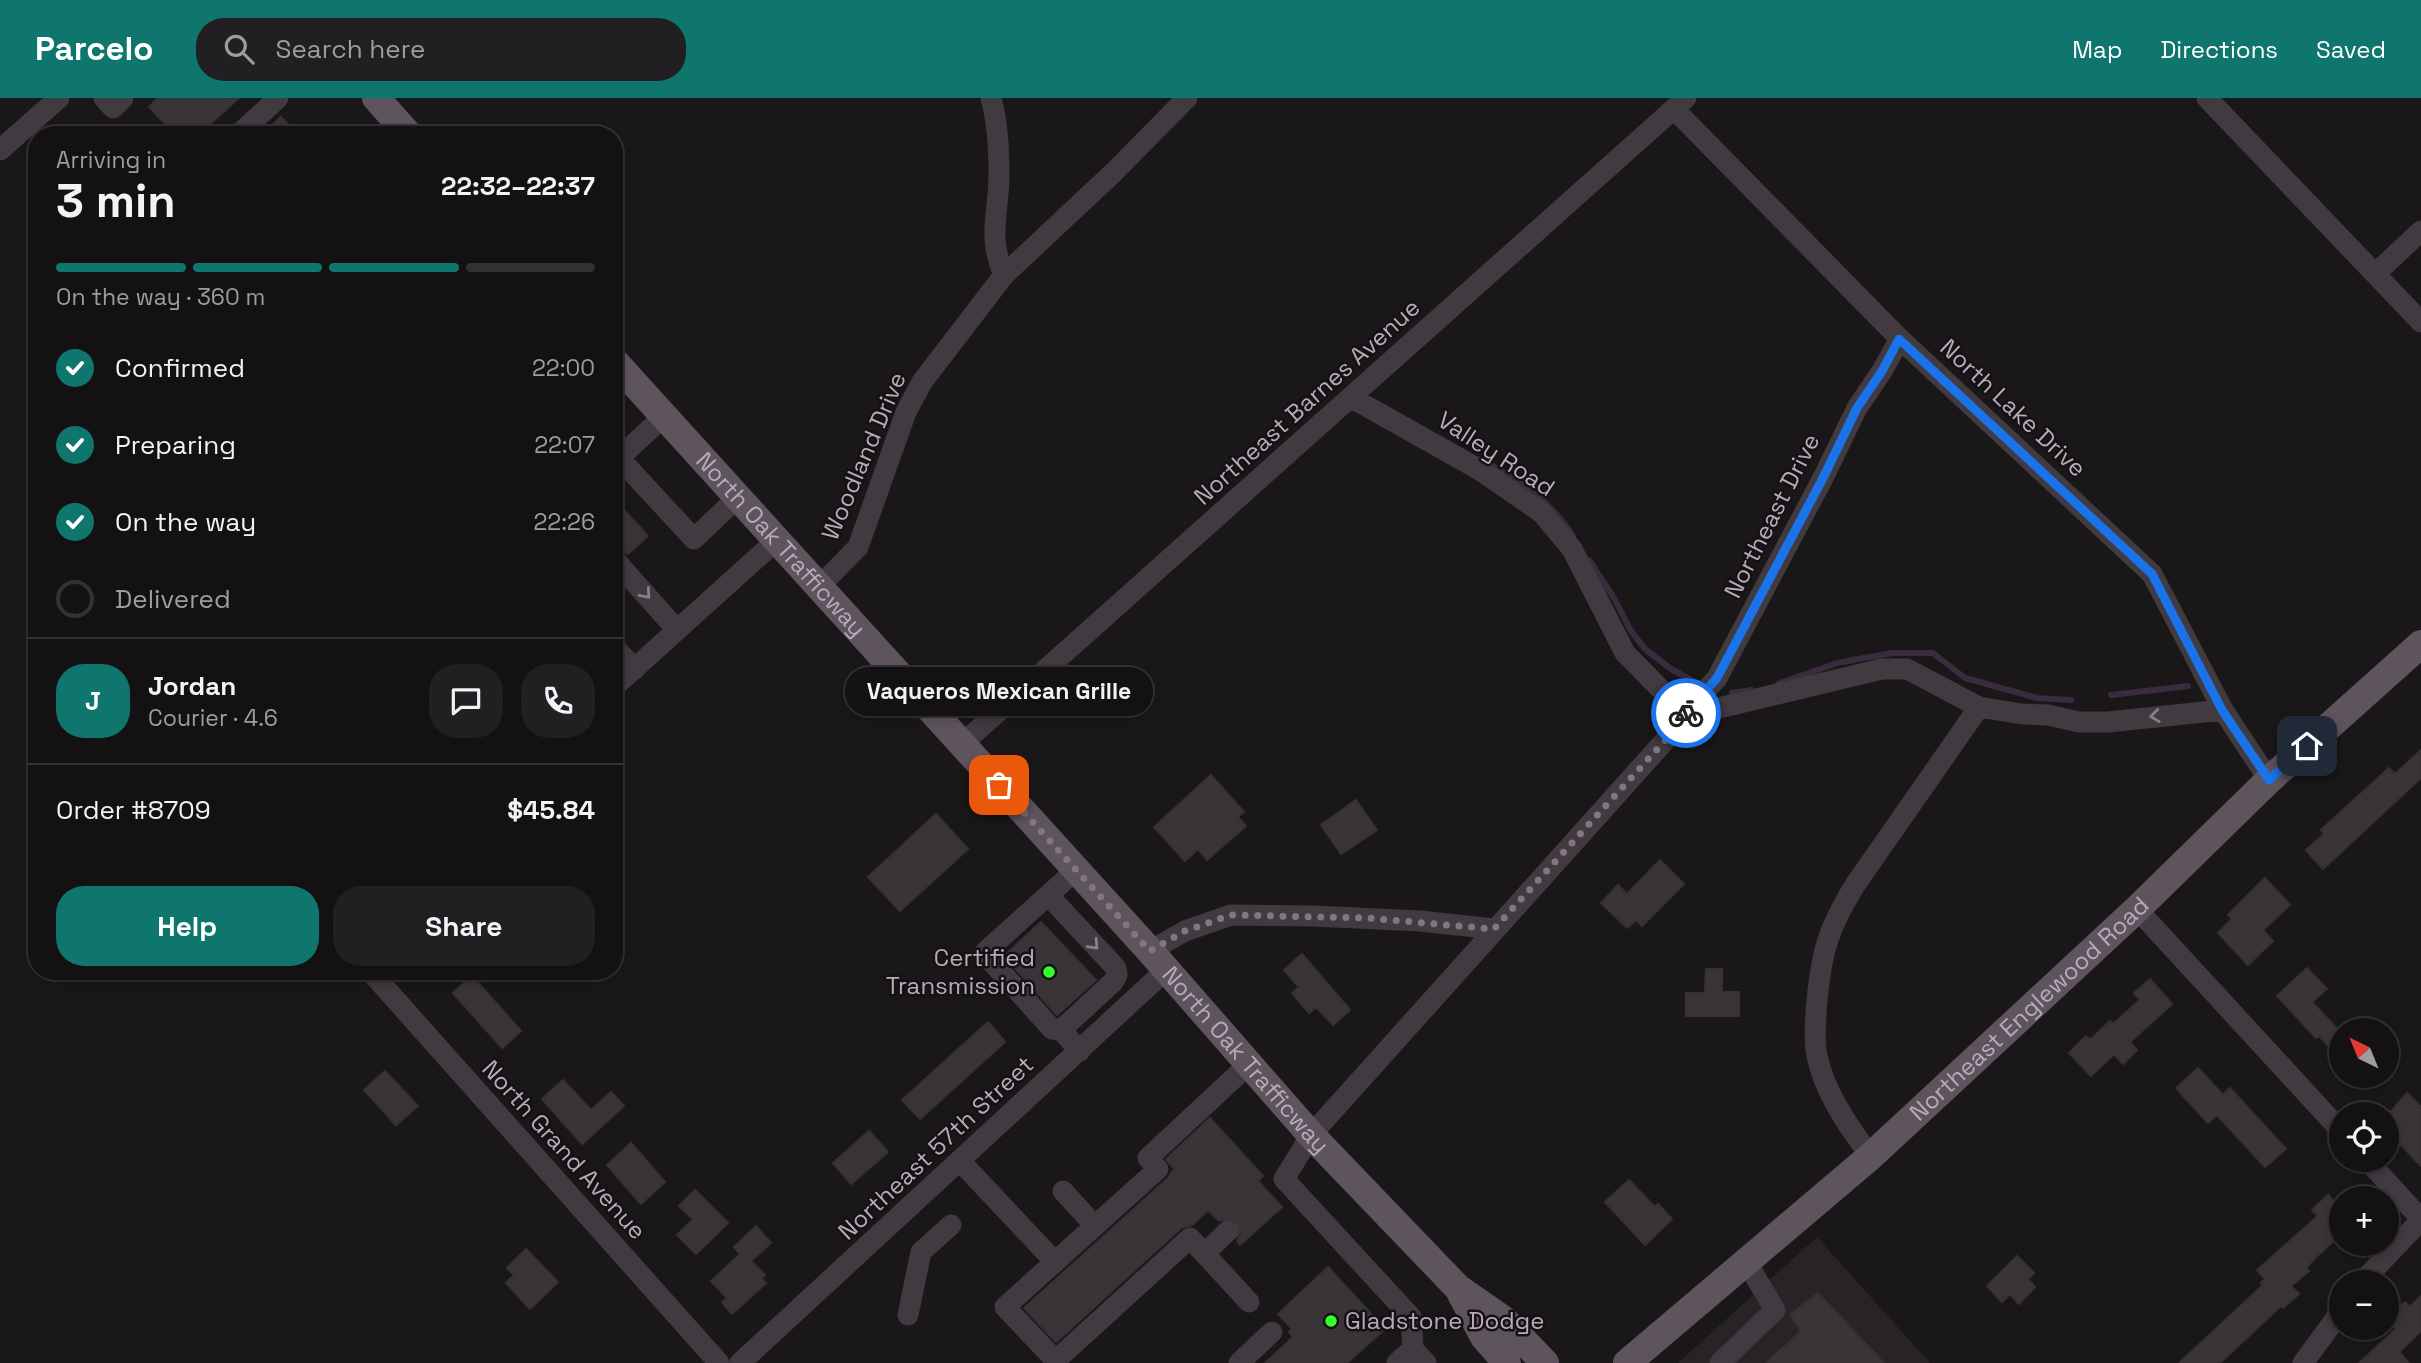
<!DOCTYPE html>
<meta charset="utf-8">
<style>
body{margin:0;font-family:"Space Grotesk",sans-serif;background:#211f21;color:#f1f3f6;height:100vh;display:flex;flex-direction:column;font-size:26px;white-space:nowrap}
*{box-sizing:border-box;margin:0}
p{font-size:23px;color:#9d9da0}
.icon{flex:none;width:38px;height:38px;fill:none;stroke:currentColor;stroke-width:2;stroke-linecap:round;stroke-linejoin:round}
.map{position:relative;flex:1;overflow:hidden}
.panel{position:absolute;left:28px;top:28px;width:595px;height:854px;display:flex;flex-direction:column;background:#141113;border-radius:28px;box-shadow:0 4px 10px #0003,0 0 0 2px #333133}
.panel>*{flex:none}
.needle{width:46px;rotate:317deg}
.buttons{position:absolute;left:2329px;top:920px;display:grid;gap:14px}
.buttons a{display:grid;place-items:center;width:70px;height:70px;border-radius:50%;background:#141113;box-shadow:0 4px 10px #0003,0 0 0 2px #333133;font-size:35px}
.pin{position:absolute;display:grid;place-items:center;width:60px;height:60px;color:#fff;margin:-30px;border-radius:14px;box-shadow:0 4px 10px #0006}
.courier{position:absolute;display:grid;place-items:center;width:70px;height:70px;margin:-35px;border:5px solid #1a73e8;border-radius:50%;background:#fff;color:#222;box-shadow:0 2px 9px #0007}
.bubble{position:absolute;height:49px;border-radius:24px;background:#141113;box-shadow:0 4px 10px #0003,0 0 0 2px #333133;font-size:23px;font-weight:700;line-height:49px;text-align:center}
.head em{font-style:normal;font-weight:700}
.head div{display:flex;flex-direction:column-reverse}
.head{display:flex;align-items:center;justify-content:space-between;height:119px;padding:0 28px}
h1{font-size:46px;font-weight:700;line-height:52px}
.bar{display:grid;grid-template-columns:repeat(4,1fr);gap:10px 7px;align-content:center;height:84px;padding:0 28px}
.bar i{height:9px;border-radius:5px;background:#333133}
.bar .on{background:#0f766e}
.bar p{grid-column:span 4}
.line{display:flex;align-items:center;gap:18px;padding:0 28px;border-top:2px solid #333133}
.line div{flex:1}
.round{display:grid;place-items:center;flex:none;width:74px;height:74px;border-radius:28px;background:#211f21}
ol{padding:0 28px;list-style:none}
li{display:flex;align-items:center;gap:21px;height:77px}
li p{margin-inline-start:auto}
li .icon{padding:7px;border-radius:50%;background:#0f766e;color:#fff;stroke-width:4}
li:last-child{color:#9d9da0}
li i{width:38px;height:38px;border:4px solid #333133;border-radius:50%}
.button{display:flex;gap:14px;margin-top:auto;padding:14px 28px}
.button a{flex:1;height:80px;border-radius:28px;background:#0f766e;color:#fff;font-size:28px;font-weight:700;line-height:80px;text-align:center}
.button a+a{background:#211f21;color:#f1f3f6}
header{display:flex;align-items:center;gap:42px;box-sizing:border-box;height:98px;padding:0 35px;background:#0f766e;color:#fff}
header strong{font-size:33px}
nav{display:flex;gap:38px;margin-inline-start:auto;font-size:24px}
.search{width:490px;height:63px;background:#211f21;display:flex;align-items:center;gap:18px;box-sizing:border-box;padding:0 24px;border-radius:28px;color:#9d9da0;font-size:26px}
.map>svg:first-child{display:block}
</style>
<header>
<strong>Parcelo</strong>
<div class="search"><svg class="icon" aria-label="search" viewBox="0 0 24 24"><circle cx="10" cy="10" r="6"/><path d="M15 15l6 6"/></svg>Search here</div>
<nav><a>Map</a><a>Directions</a><a>Saved</a></nav>
</header>
<div class="map">
<svg width="2421" height="1265" viewBox="0 0 2421 1265">
<rect width="100%" height="100%" fill="#1a1719"/>
<path fill="#272326" d="M1817,1139l113,126h-252z"/>
<g fill="none" stroke-linecap="round" stroke-linejoin="round">
<path stroke="#3a2c3f" stroke-width="6" d="M1481,361c36,20 70,42 92,77
M1589,462l25,38 17,33 14,18 26,20 28,15
M1778,586l59,-21 55,-10h41l32,25 72,20 34,2
M1732,595l19,-3
M2111,597l77,-9"/>
</g>
<path fill="#393438" stroke="#363135" stroke-width="2" d="M158,0h81l-41,37h-22l-27,-28z
M281,19l18,18h-37z
M614,401l34,37 -20,18 -9,-7 -5,-1z
M2421,652v28l-98,91 -17,-19 18,-16 -3,-4 68,-62 6,6z
M1211,677l33,37 -6,5 8,9 -39,34 -9,-11 -13,12 -31,-34z
M1356,702l21,30 -36,24 -20,-29z
M936,716l32,35 -68,62 -32,-34z
M1660,762l24,24 -42,42 -6,-6 -9,8 -26,-25 17,-18 9,9z
M2265,780l25,27 -27,25 10,11 -25,24 -30,-32 14,-14 -4,-4z
M1041,824l55,58 -39,35 -53,-59z
M1302,856l48,56 -17,15 -17,-18 -7,6 -17,-20 7,-6 -15,-17z
M2307,870l20,21 -15,13 30,32v26l-23,-24 -3,2 -39,-42z
M1706,871h16v23h17v24h-53v-23h19z
M472,878l49,55 -19,17 -49,-55z
M2150,881l22,25 -42,38 7,8 -14,14 -9,-10 -23,22 -22,-23 17,-17 4,4 20,-19 3,3 27,-24 -6,-7z
M988,924l17,20 -85,77 -18,-19z
M2198,970l25,27 7,-7 56,61 -21,18 -48,-52 -9,8 -32,-35z
M385,973l33,35 -22,19 -32,-35z
M563,982l28,30 20,-18 13,14 -42,38 -40,-45z
M2407,995l14,14v59l-34,-36v-14z
M1210,1020l53,58 -5,5 24,26 -42,38 -3,-4 4,-7 -3,-12 -7,-4 -12,3 -11,-11 -16,15 -11,3 -125,114 -32,-34 143,-129 7,-10 -8,-10z
M869,1033l19,21 -37,32 -18,-21z
M631,1045l34,39 -24,22 -34,-39z
M1629,1082l26,27 3,-3 14,15 -27,26 -40,-43z
M695,1092l33,33 -32,31 -19,-19 16,-16 -14,-13z
M2328,1097l6,7 8,-7v38l-28,26 -8,9 3,3 -18,15 8,8 -16,14 -2,-2 -61,57h-41l84,-78 -2,-2 4,-4 -8,-9 61,-54 -6,-6z
M756,1128l15,17 -20,18 14,14 -4,3 5,5 -34,31 -10,-12 5,-4 -16,-17 29,-27 -6,-7z
M526,1151l32,33 -28,27 -24,-26 8,-8 -7,-7z
M2017,1158l17,17 -6,6 7,8 -16,17 -9,-10 -8,8 -15,-16z
M1328,1169l57,62 -38,34h-82l28,-26 -4,-5 3,-3 -14,-15z
M1818,1195l66,70h-118l35,-32 -11,-16z
M2421,1198v35l-22,21 10,11h-50l37,-34 -9,-10 18,-17 5,5z"/>
<g fill="none" stroke-linecap="round" stroke-linejoin="round">
<path stroke="#3a3439" stroke-width="21" stroke-dasharray="21 10" stroke-linecap="butt" d="M1228,1133l41,-38"/>
<path stroke="#413a40" stroke-width="21" d="M104,0l9,10 10,-10
M991,0c7,25 8,50 8,76 0,39 -12,63 5,101
M2207,0l214,224
M1674,11l226,230 252,235 71,136 46,70
M238,37l40,-37
M0,52l59,-52
M2376,175l45,-42
M1352,300l128,72 62,43 30,36 53,104 60,61 32,-36 106,-200 34,-70 25,-37 18,-32
M664,318l-45,42 75,81 44,-42
M614,461l63,71
M819,489l39,-40 48,-135 16,-30 82,-107 110,-103 73,-74
M614,549l21,22
M614,589l163,-147
M962,646l724,-646
M1076,772l-92,83 68,76 9,1 19,21
M1048,797l68,73 1,7 -4,7 -52,48
M2137,811l205,223
M1150,853l35,-20 46,-16 83,1 106,5 74,8
M370,873l349,392
M1871,1058c-23,-29 -46,-63 -54,-100 -5,-26 2,-87 10,-113 6,-20 17,-40 28,-58l124,-178
M2367,1062l54,59
M960,1063l95,101
M1063,1093l32,35
M1205,1155l23,-22
M2361,1185l60,-63
M908,1217l13,-63 30,-27
M1055,1263l135,-123 59,64
M740,1265l426,-393
M1058,1265l-53,-56 153,-138 -10,-11 101,-94
M1239,1265l33,-31
M1397,1265l16,-14
M1426,1265l-13,-14 -2,-32 -127,-138 27,-44 359,-400 15,-21 17,-2 180,-43h25l72,38 43,7 26,1 31,7h29l115,-12
M1720,1265l55,-53 -28,-47
M2303,1265l39,-53"/>
<g stroke="#5e545e" stroke-width="28">
<path d="M376,0l33,37"/>
<path id="s1" d="M614,263l536,590 161,184 147,153 46,32 41,43"/>
<path d="M1461,1196l23,43 23,26"/>
<path id="s2" d="M1627,1265l244,-207 266,-247 132,-129 152,-136"/>
</g>
</g>
<defs><path id="oneway-chevron" d="M-2-3.5L2.5 0L-2 3.5" fill="none" stroke-width="1.6" stroke-linecap="round" stroke-linejoin="round" transform="scale(1.75)"/></defs>
<g stroke="#8a7c8a">
<use href="#oneway-chevron" transform="translate(646 496) rotate(49)"/>
<use href="#oneway-chevron" transform="translate(2155 618) rotate(173)"/>
<use href="#oneway-chevron" transform="translate(1094 847) rotate(47)"/>
</g>
<g fill="none" stroke-linecap="round" stroke-linejoin="round">
<path stroke="#837582" stroke-width="7" stroke-dasharray="0 12.6" d="M999,687l151,166 35,-20 46,-16 136,3 127,11 176,-194 16,-22"/>
<path stroke="#1a73e8" stroke-width="9" d="M1686,615l31,-35 106,-200 34,-70 25,-37 17,-32 253,235 70,136 47,70 38,-34"/>
</g>
<g fill="#33ff2a" stroke="#151214" stroke-width="2.5">
<circle cx="1049" cy="874" r="7"/>
<circle cx="1331" cy="1223" r="7"/>
</g>
<g text-anchor="middle" stroke-width="5" stroke-linejoin="round" paint-order="stroke">
<g font-size="24" fill="#bba8bb" stroke="#151214">
<text transform="translate(1307 304) rotate(-42)" y="8">Northeast Barnes Avenue</text>
<text transform="translate(2013 310) rotate(43)" y="8">North Lake Drive</text>
<text transform="translate(1496 356) rotate(33)" y="8">Valley Road</text>
<text transform="translate(864 358) rotate(-67)" y="8">Woodland Drive</text>
<text transform="translate(1772 418) rotate(-63)" y="8">Northeast Drive</text>
<text dy="8" stroke="none"><textPath href="#s1" startOffset="248">North Oak Trafficway</textPath></text>
<text dy="8" stroke="none"><textPath href="#s2" startOffset="536">Northeast Englewood Road</textPath></text>
<text dy="8" stroke="none"><textPath href="#s1" startOffset="942">North Oak Trafficway</textPath></text>
<text transform="translate(936 1050) rotate(-43)" y="8">Northeast 57th Street</text>
<text transform="translate(564 1052) rotate(48)" y="8">North Grand Avenue</text>
</g>
<g font-size="24" fill="#bba8bb" stroke="#151214" text-anchor="end">
<text x="1035" y="868">Certified<tspan x="1035" dy="28">Transmission</tspan></text>
<text x="1345" y="1231" text-anchor="start">Gladstone Dodge</text>
</g>
</g>
</svg>
<div class="buttons">
<a><svg class="needle" viewBox="-14 -14 28 28"><path d="M0-13l5 13h-10z" fill="#e53935"/><path d="M0 13l5-13h-10z" fill="#9d9da0"/></svg></a>
<a><svg class="icon" aria-label="locate" viewBox="0 0 24 24"><circle cx="12" cy="12" r="6"/><path d="M12 2v4M12 18v4M2 12h4M18 12h4"/></svg></a>
<a>+</a>
<a>−</a>
</div>
<div class="pin" style="left:999px;top:687px;background:#ea580c"><svg class="icon" aria-label="bag" viewBox="0 0 24 24"><path d="M5 8h14l-1 12H6zM9 8a3 3 0 0 1 6 0"/></svg></div>
<div class="pin" style="left:2307px;top:648px;background:#1f2937"><svg class="icon" aria-label="home" viewBox="0 0 24 24"><path d="M3 11l9-7 9 7M6 9v11h12V9"/></svg></div>
<div class="courier" style="left:1686px;top:615px"><svg class="icon" aria-label="bike" viewBox="0 0 24 24"><circle cx="6" cy="16" r="4"/><circle cx="18" cy="16" r="4"/><path d="M6 16l4-8h5l3 8M10 8l3 8H6M13 5h3"/></svg></div>
<div class="bubble" style="left:845px;top:569px;width:308px">Vaqueros Mexican Grille</div>
<section class="panel">
<div class="head"><div><h1>3 min</h1><p>Arriving in</p></div><em>22:32–22:37</em></div>
<div class="bar"><i class="on"></i><i class="on"></i><i class="on"></i><i></i><p>On the way · 360 m</p></div>
<ol>
<li><svg class="icon" aria-label="check" viewBox="0 0 24 24"><path d="M5 12l5 5 9-10"/></svg>Confirmed<p>22:00</p></li>
<li><svg class="icon" aria-label="check" viewBox="0 0 24 24"><path d="M5 12l5 5 9-10"/></svg>Preparing<p>22:07</p></li>
<li><svg class="icon" aria-label="check" viewBox="0 0 24 24"><path d="M5 12l5 5 9-10"/></svg>On the way<p>22:26</p></li>
<li><i></i>Delivered</li>
</ol>
<div class="line" style="height:126px"><b class="round" style="background:#0f766e;color:#fff">J</b><div><b>Jordan</b><p>Courier · 4.6</p></div><a class="round"><svg class="icon" aria-label="chat" viewBox="0 0 24 24"><path d="M4 5h16v11H9l-5 4z"/></svg></a><a class="round"><svg class="icon" aria-label="phone" viewBox="0 0 24 24"><path d="M5 4h4l2 5-3 2q2 4 5 5l2-3 5 2v4C11 20 4 13 5 4z"/></svg></a></div>
<div class="line" style="height:91px"><div>Order #8709</div><b>$45.84</b></div>
<div class="button"><a>Help</a><a>Share</a></div>
</section>
</div>
